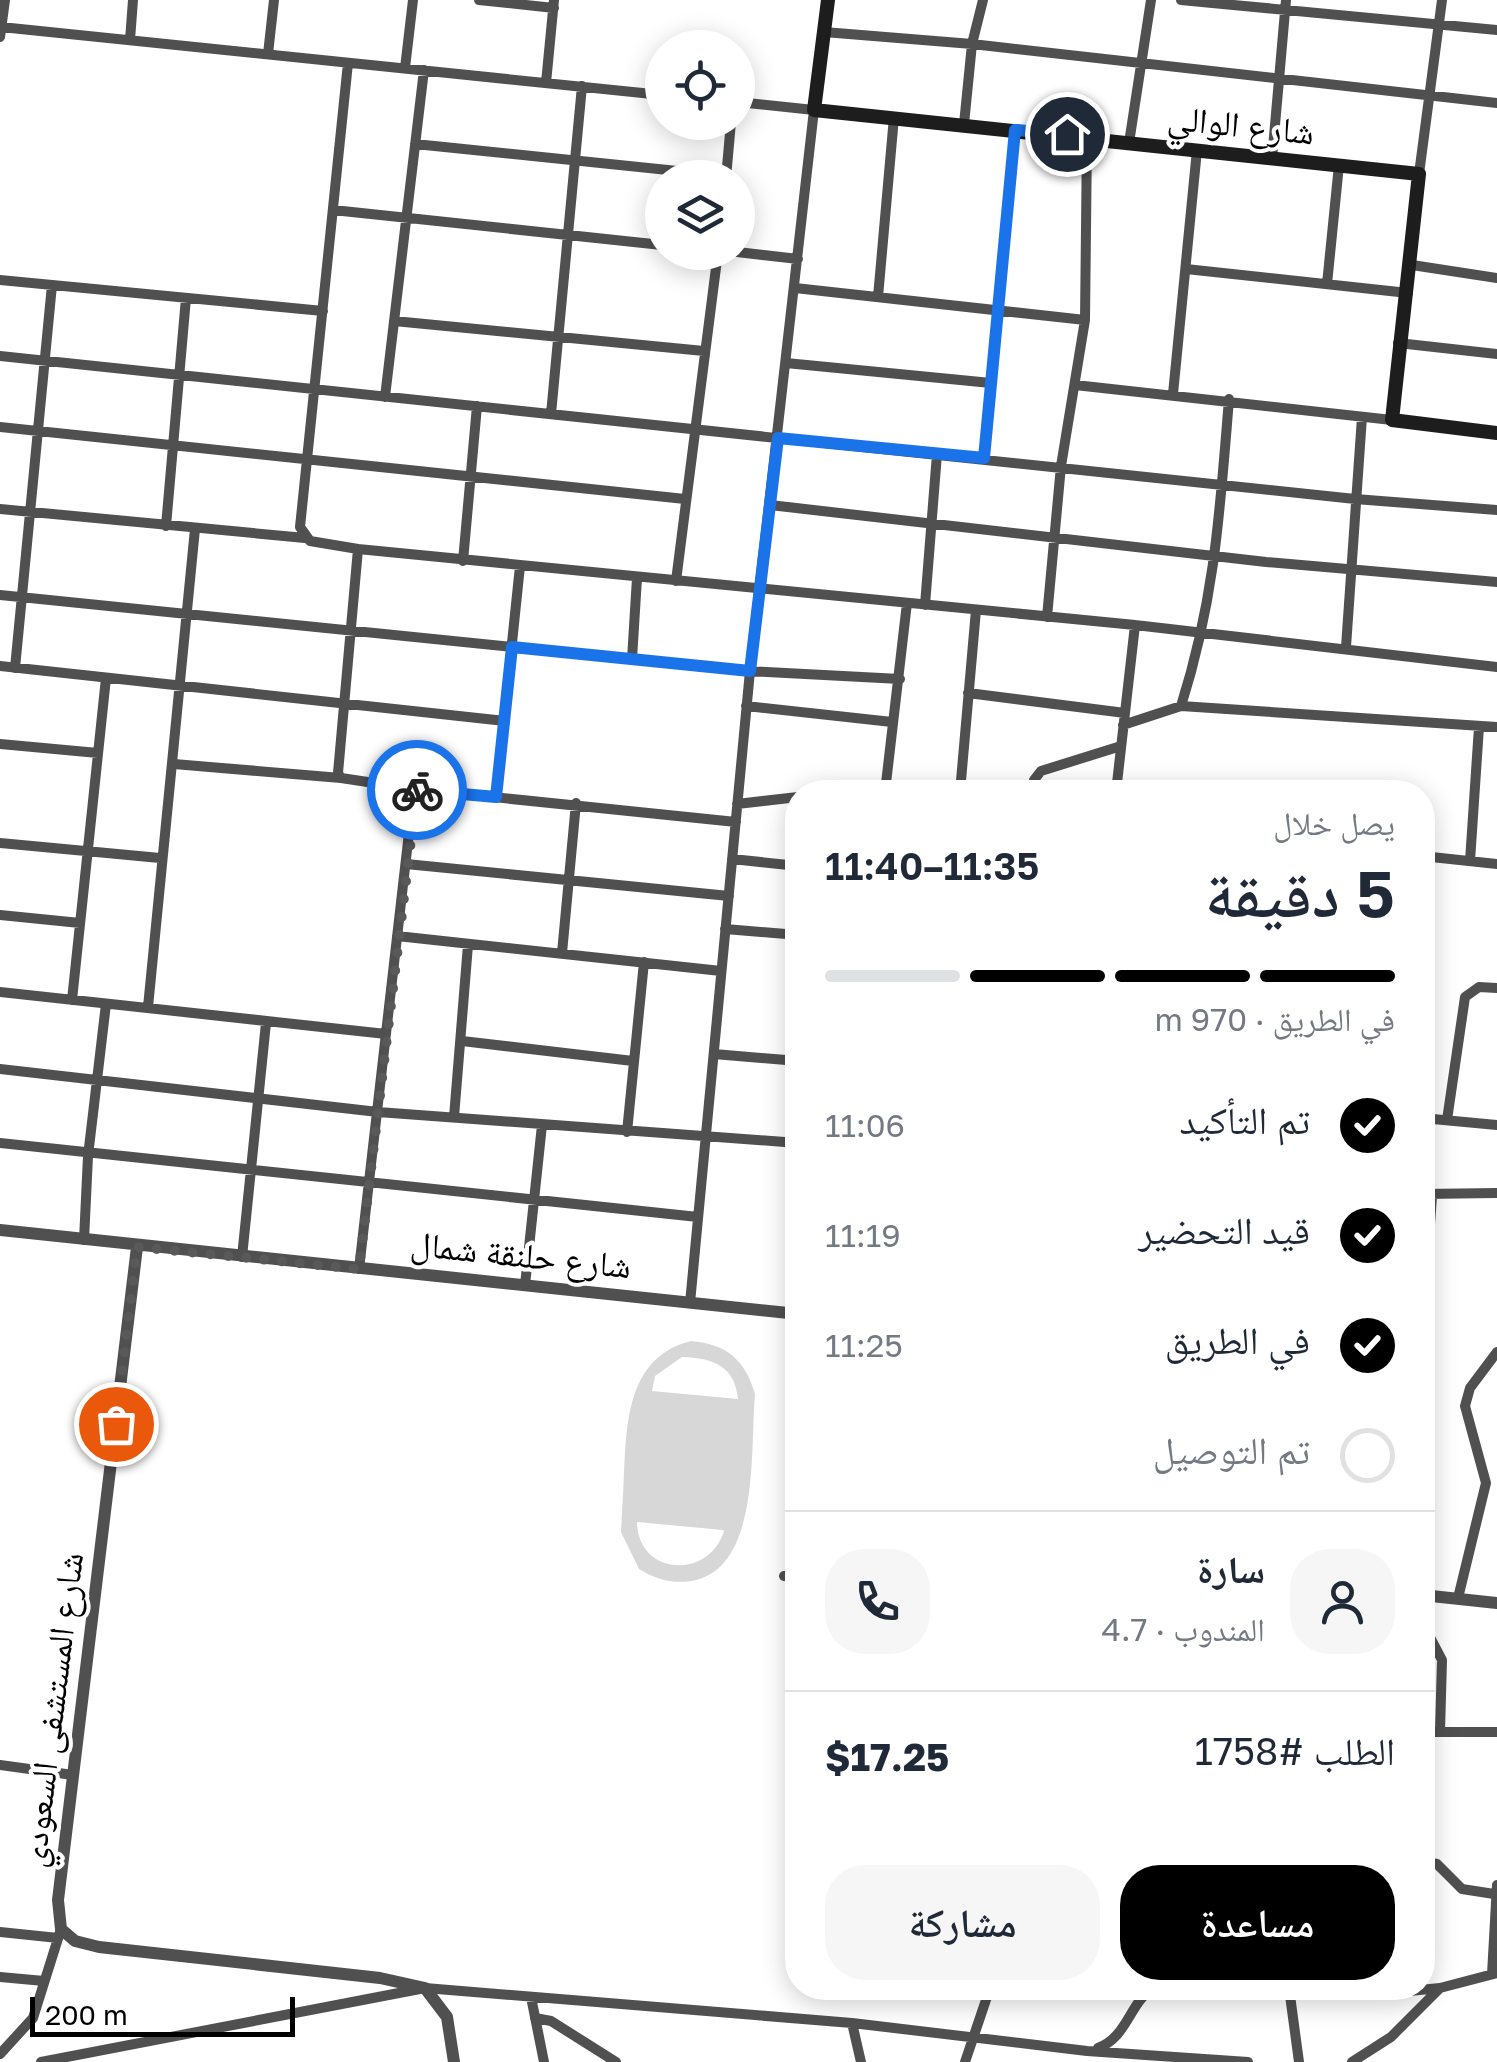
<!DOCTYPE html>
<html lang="ar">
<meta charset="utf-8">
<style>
body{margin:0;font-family:"Golos Text","Noto Naskh Arabic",sans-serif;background:#f6f6f7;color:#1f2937;direction:rtl;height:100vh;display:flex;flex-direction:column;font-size:38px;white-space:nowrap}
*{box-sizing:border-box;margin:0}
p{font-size:32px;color:#747a83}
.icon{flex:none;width:55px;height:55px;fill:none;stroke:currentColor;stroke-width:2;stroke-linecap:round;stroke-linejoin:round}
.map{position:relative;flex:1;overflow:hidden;direction:ltr}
.side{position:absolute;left:785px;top:780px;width:650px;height:1220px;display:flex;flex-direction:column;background:#fff;border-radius:40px;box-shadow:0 5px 25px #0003;direction:rtl}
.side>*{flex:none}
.controls{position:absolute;left:645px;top:30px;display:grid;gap:20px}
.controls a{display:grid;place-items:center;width:110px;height:110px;border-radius:50%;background:#fff;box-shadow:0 5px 25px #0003;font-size:50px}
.scale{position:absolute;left:30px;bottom:25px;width:265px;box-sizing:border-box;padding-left:10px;border:5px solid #000;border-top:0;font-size:28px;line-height:35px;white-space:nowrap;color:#000;-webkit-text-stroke:8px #fff;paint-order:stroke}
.pin{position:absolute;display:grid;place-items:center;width:85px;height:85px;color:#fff;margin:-42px;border:5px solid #fff;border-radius:50%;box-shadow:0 2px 10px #0007}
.courier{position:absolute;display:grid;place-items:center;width:100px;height:100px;margin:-50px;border:8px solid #1a73e8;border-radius:50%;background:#fff;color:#222;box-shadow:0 2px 12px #0007}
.summary em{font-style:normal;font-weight:600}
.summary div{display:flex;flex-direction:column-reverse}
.summary{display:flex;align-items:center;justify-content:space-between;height:170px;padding:0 40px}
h1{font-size:65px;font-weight:600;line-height:75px}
.bar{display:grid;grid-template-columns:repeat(4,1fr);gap:15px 10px;align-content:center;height:120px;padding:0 40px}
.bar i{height:12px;border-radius:8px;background:#e0e1e3}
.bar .active{background:#000}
.bar p{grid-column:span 4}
.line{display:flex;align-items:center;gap:25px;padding:0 40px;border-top:2px solid #e0e1e3}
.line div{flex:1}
.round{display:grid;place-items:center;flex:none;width:105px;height:105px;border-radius:40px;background:#f6f6f7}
ol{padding:0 40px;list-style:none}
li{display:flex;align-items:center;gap:30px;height:110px}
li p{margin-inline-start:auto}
li .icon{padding:10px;border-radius:50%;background:#000;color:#fff;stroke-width:4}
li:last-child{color:#747a83}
li i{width:55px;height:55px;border:5px solid #e0e1e3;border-radius:50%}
.action{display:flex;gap:20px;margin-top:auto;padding:20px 40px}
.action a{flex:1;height:115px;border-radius:40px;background:#000;color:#fff;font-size:40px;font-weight:600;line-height:115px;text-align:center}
.action a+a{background:#f6f6f7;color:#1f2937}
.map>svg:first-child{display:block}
</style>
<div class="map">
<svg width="1497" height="2062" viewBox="0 0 1497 2062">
<rect width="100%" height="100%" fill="#fff"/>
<path fill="#d7d7d7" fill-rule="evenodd" d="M691,1341c35,3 54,18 64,53 -5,54 6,176 -64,187 -19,3 -36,-2 -52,-12l-18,-37 1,-19c6,-64 -7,-153 69,-172zM682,1357c31,1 53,9 56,42l-86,-8 3,-15zM637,1522l86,8 1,1c-15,49 -86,45 -87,-9z"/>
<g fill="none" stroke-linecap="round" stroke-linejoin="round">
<path stroke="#505050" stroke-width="10" d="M479,0l75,8
M1181,0l316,30
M1,27l661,68
M824,32l148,12 525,59
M0,37l5,-37
M130,40l3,-40
M268,54l6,-54
M348,63l-48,464 10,14 48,8 -20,224 3,5 73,11 -55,480
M405,68l8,-68
M546,83l8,-83
M964,124l8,-80 11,-44
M1129,143l22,-143
M415,144l311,32
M1272,159l14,-159
M1419,174l23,-174
M726,178l5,-56
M333,210l329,35
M737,252l61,7
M1412,265l85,13
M1186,269l222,24
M0,280l323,31
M1327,284l12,-119
M795,288l290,32
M878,297l16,-180
M394,321l310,30
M1398,343l99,11
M0,356l1355,143 142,11
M786,363l205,20
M1075,385l317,35
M1173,394l24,-244
M385,397l39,-327
M551,414l31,-328
M0,427l685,72
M984,458l31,-328
M770,505l496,57 231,20
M0,509l305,29
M166,526l20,-228
M358,549l777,76 362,42
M463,561l14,-155
M676,581l42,-329
M0,595l750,76 150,8
M925,605l12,-151
M1047,617l14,-151 24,-146 2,-183
M1346,647l16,-230
M632,659l5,-81
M0,666l505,55
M15,668l37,-383
M968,693l157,20
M746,706l146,16
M1181,706c34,-107 39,-197 48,-307
M1123,725l58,-19 316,21
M0,744l98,9
M174,764l167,14
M414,789l322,33
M828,792l57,-4
M885,792l22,-189
M960,792l16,-182
M1033,792l1,-12 7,-9 80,-25
M1116,792l19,-167
M496,797l24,-231
M737,804l61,-7
M0,843l160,15
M1422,856l75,8
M732,859l66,7
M1470,861l9,-134
M406,864l323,32
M0,915l80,8
M725,929l73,6
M397,936l324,35
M562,953l14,-150
M0,992l386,42
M72,1000l34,-322
M148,1007l47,-478
M462,1041l171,20
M714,1054l84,7
M0,1069l378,43 420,31
M454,1117l14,-172
M1422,1118l75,7
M1447,1120l18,-123 14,-10 18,1
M627,1132l17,-170
M0,1143l698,74
M1422,1194l75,-1
M84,1240l4,-84 18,-152
M242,1257l24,-234
M525,1285l17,-160
M690,1303l60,-632 64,-561 -76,-8
M1422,1337l10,-141
M784,1576l14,1
M1458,1598l28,-115 -21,-77 5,-18 27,-36
M1422,1622l20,38 -2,71
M792,1670h6
M1422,1732h75
M0,1765l73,10
M1422,1861l15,3 25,25 32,5
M0,1932l58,6
M1492,1974l5,-89
M0,1977l44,4
M1237,1988l152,5 51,-5 57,-15
M1289,1988l10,74
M531,1997l13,65
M535,2018l16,3 65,41
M852,2023l9,39
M1098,2048c29,-11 31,-43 54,-60
M0,2054l33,-36 28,-89
M41,2062l384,-74 427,35 235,28 161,11
M965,2062l25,-74
M1352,2062l39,-25 48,-48"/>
<path stroke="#505050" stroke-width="12" d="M0,1230l798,84
M137,1247l-79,653 3,29 14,12 24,6 281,31 45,10 22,29 7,45
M1422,1595l75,8"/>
<path stroke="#1d1d1d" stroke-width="14" d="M828,0l-14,110 605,64 -27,246 105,13"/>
</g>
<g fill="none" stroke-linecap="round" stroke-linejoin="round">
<path stroke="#595959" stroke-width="10" stroke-dasharray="0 18" d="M116,1424l21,-177 222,22 58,-479"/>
<path stroke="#1a73e8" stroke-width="12" d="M417,790l79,7 16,-150 238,24 28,-233 206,20 31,-328 52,4"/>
</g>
<g text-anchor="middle" stroke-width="8" stroke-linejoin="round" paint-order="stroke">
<g font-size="35" fill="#000" stroke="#fff">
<text transform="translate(1241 125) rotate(6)" y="12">شارع الوالي</text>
<text transform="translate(521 1255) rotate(6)" y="12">شارع حلنقة شمال</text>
<text transform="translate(52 1710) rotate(-83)" y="12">شارع المستشفى السعودي</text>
</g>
</g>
</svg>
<div class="controls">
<a><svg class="icon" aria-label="locate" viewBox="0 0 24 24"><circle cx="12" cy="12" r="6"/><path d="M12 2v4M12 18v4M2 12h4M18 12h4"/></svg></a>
<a><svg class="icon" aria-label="layers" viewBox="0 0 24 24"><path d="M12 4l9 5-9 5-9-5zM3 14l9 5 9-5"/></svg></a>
</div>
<div class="scale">200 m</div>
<div class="pin" style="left:116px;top:1424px;background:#ea580c"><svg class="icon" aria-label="bag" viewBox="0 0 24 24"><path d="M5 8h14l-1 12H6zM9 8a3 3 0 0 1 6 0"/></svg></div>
<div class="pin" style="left:1067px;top:134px;background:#1f2937"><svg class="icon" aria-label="home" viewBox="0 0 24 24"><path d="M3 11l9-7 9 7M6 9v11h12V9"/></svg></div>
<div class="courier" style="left:417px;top:790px"><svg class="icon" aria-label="bike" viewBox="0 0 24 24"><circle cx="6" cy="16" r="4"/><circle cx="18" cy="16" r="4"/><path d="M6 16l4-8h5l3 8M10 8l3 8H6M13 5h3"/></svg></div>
<section class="side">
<div class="summary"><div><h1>5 دقيقة</h1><p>يصل خلال</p></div><em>11:35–11:40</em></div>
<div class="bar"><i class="active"></i><i class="active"></i><i class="active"></i><i></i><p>في الطريق · 970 m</p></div>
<ol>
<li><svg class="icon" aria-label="check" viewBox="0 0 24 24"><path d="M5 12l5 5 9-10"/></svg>تم التأكيد<p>11:06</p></li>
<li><svg class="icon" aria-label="check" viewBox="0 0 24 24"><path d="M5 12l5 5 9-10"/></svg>قيد التحضير<p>11:19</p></li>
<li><svg class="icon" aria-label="check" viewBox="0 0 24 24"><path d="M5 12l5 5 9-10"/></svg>في الطريق<p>11:25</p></li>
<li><i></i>تم التوصيل</li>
</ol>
<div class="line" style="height:180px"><a class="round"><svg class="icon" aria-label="person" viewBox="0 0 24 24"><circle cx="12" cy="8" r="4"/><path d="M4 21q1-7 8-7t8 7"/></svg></a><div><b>سارة</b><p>المندوب · 4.7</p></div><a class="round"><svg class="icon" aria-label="phone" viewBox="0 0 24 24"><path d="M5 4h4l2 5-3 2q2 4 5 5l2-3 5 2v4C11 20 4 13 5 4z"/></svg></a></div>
<div class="line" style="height:130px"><div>الطلب #1758</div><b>$17.25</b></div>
<div class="action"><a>مساعدة</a><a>مشاركة</a></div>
</section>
</div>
